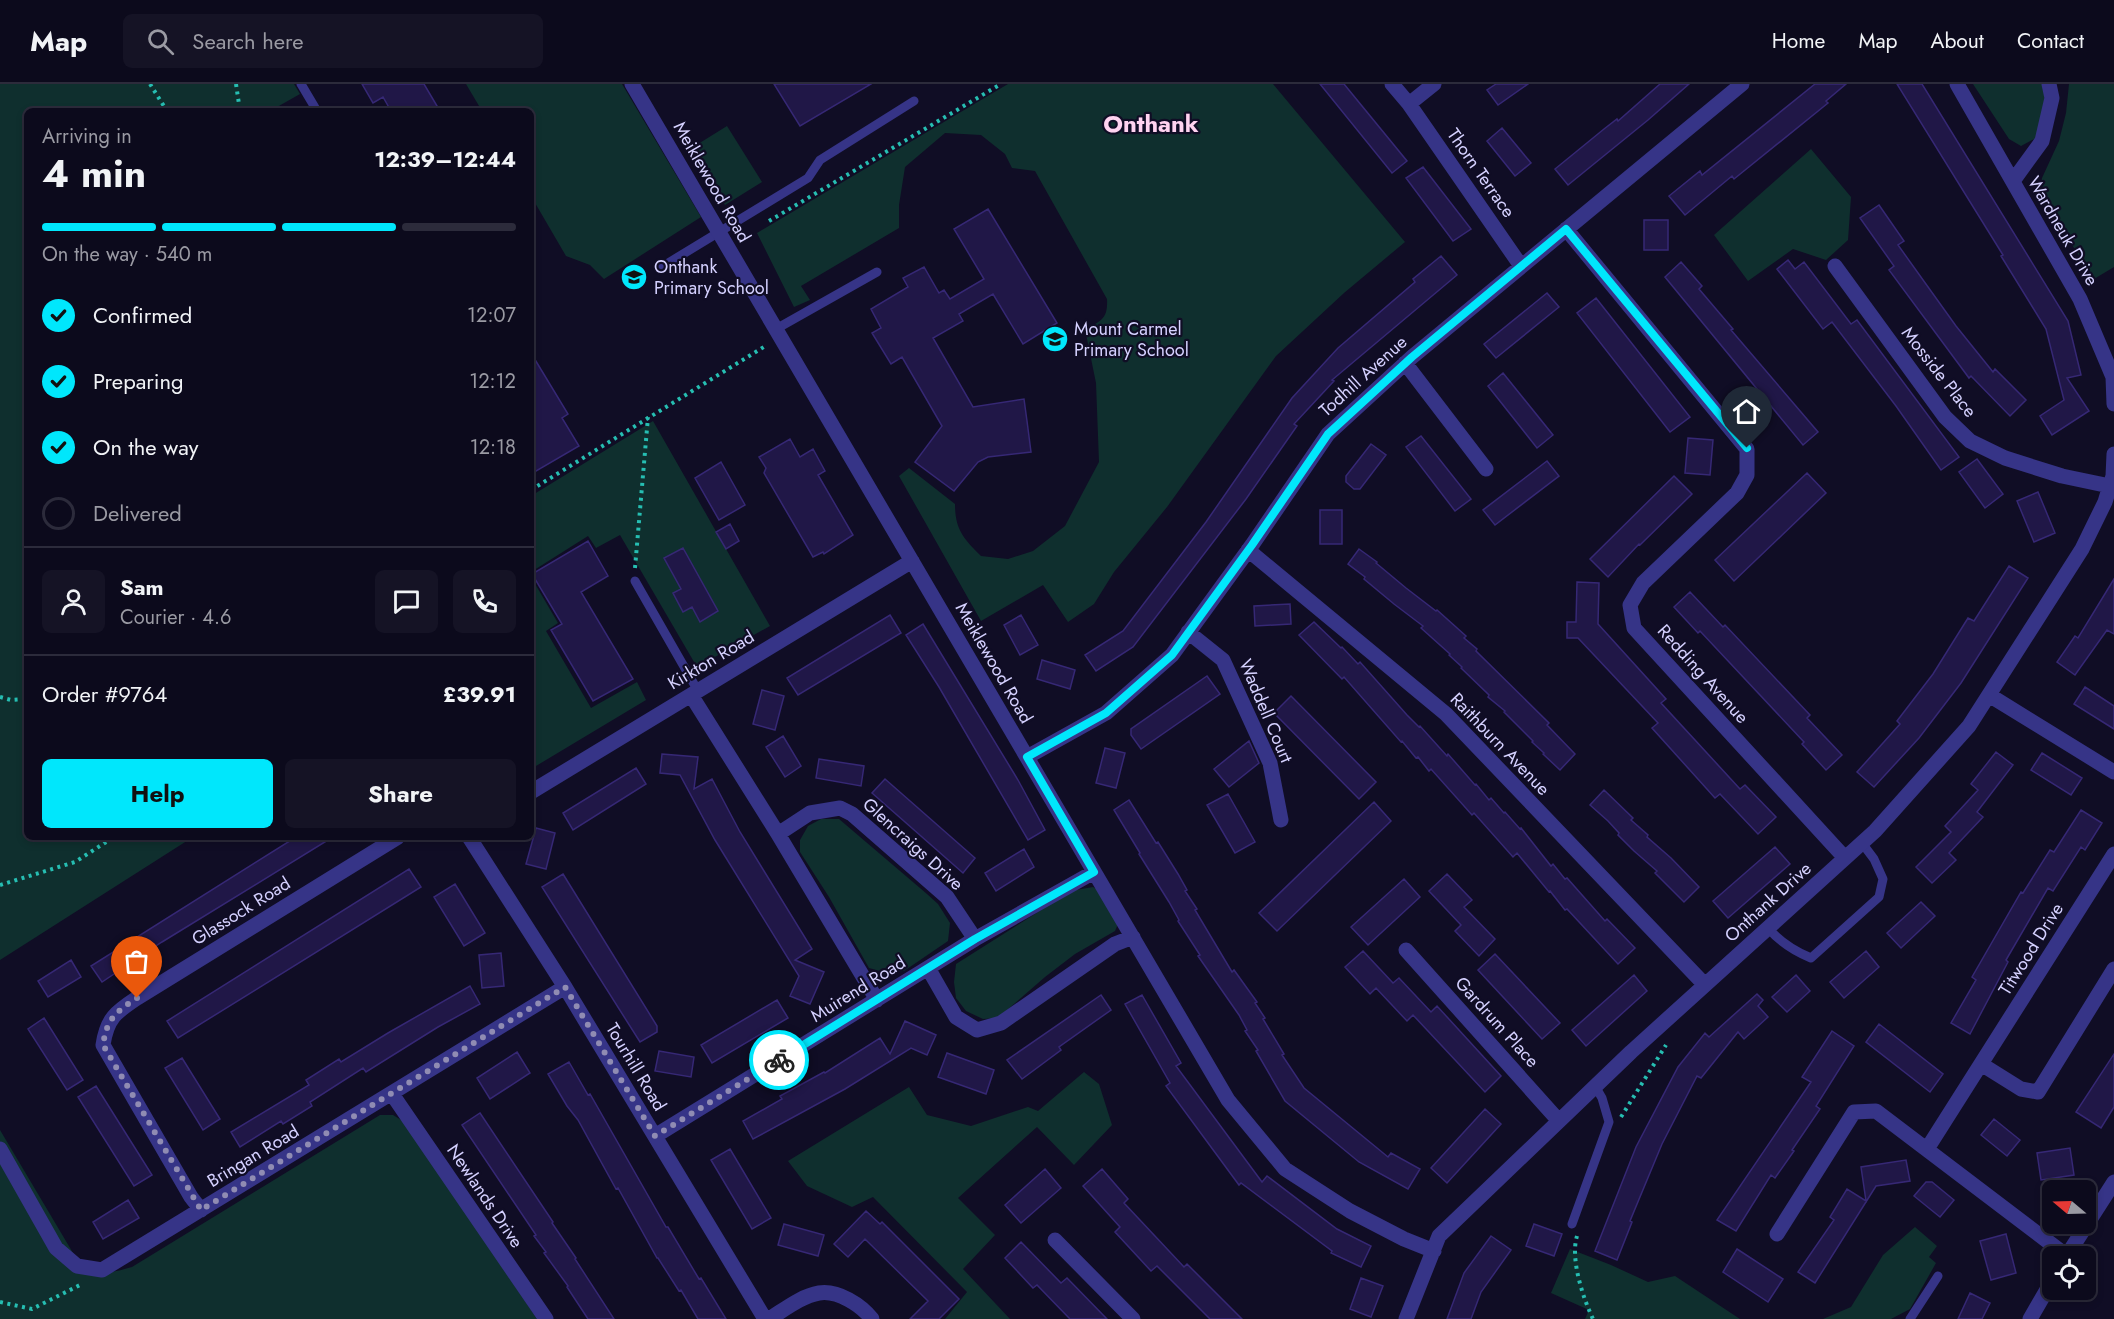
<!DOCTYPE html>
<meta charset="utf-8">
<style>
body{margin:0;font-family:Jost,sans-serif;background:#151325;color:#f1f3f6;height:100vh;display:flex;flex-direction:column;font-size:22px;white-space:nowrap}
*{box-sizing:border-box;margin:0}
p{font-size:20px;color:#9a9aa3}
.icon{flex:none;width:33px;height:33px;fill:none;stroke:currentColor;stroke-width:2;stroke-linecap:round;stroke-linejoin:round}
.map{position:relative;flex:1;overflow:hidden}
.drawer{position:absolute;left:24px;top:24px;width:510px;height:732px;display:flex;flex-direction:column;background:#0c0a1c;border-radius:9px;box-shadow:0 3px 9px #0003,0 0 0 2px #2c2b3b}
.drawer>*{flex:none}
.needle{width:39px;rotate:289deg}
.buttons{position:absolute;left:2042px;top:1096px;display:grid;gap:12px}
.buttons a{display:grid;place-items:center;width:54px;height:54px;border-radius:9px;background:#0c0a1c;box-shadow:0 3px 9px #0003,0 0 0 2px #2c2b3b;font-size:30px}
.pin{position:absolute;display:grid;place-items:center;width:51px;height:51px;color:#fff;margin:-62px -26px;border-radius:50% 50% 50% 0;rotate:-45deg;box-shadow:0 0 6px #0007}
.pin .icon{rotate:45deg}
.courier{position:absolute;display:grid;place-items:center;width:60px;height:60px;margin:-30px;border:4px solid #00e7fc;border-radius:50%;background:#fff;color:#222;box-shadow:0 2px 8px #0007}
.summary em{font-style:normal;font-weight:700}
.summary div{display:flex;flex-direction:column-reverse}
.summary{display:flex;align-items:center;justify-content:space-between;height:102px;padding:0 18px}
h1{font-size:39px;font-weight:700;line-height:45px}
.bar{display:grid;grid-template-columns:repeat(4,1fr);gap:9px 6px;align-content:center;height:72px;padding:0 18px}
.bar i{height:8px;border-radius:4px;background:#2c2b3b}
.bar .on{background:#00e7fc}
.bar p{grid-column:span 4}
.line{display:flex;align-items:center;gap:15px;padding:0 18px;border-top:2px solid #2c2b3b}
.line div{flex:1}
.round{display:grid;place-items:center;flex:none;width:63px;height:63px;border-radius:9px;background:#151325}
ol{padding:0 18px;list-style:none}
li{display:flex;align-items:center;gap:18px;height:66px}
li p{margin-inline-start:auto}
li .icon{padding:6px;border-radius:50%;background:#00e7fc;color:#111;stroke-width:4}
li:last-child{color:#9a9aa3}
li i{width:33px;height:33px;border:3px solid #2c2b3b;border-radius:50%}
.primary-button{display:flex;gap:12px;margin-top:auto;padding:12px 18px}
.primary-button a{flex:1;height:69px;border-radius:9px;background:#00e7fc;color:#111;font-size:24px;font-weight:700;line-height:69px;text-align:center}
.primary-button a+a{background:#151325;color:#f1f3f6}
header{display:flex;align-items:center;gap:36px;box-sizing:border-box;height:84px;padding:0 30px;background:#0c0a1c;border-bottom:2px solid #2c2b3b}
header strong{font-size:28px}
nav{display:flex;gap:33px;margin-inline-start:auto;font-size:21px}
.search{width:420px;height:54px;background:#151325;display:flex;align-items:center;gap:15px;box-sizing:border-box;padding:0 21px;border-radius:9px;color:#9a9aa3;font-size:22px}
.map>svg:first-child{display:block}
</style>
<header>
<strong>Map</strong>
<div class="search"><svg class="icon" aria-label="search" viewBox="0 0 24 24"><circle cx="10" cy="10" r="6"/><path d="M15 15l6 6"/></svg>Search here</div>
<nav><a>Home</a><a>Map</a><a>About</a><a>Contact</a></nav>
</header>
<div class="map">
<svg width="2114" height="1235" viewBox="0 0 2114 1235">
<rect width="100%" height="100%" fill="#100d25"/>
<path fill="#0f2f2e" d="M0,0h294l6,10 -30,17h-243v726h166l-193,123z
M466,0h156l79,133 -97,62 -14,-14 -24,-9 -35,-60v-85h-49z
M1008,0h265l132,158 -61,51 -68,63 -109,151 -53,65 -20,32 -26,18 -25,-37 -62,36 -82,-145 10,-8 46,36c0,26 9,35 26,52l27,3 25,-8 32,-25 34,-64 -3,-79 -11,-54c17,-8 23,-11 22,-30l-72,-128 -23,-3 -7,-14 -24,-19 -36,-2 -40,34 -6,38v23l-98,58 9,14 -16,7 -37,-74z
M1973,0h74l1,14 -12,40 -15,8 -12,-7z
M2069,0h45v183l-20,12 -54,-84 2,-17 17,-37 7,-28z
M727,42l35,56 -37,23 -35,-56z
M1811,65l40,48 -3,43 -22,20 -33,-11 -45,32 -34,-46z
M653,337l117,205 -73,41 -77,-132 -24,13 -8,-12 -57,36v-76z
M531,493l27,46 -12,8 45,77 46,-26 9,18 -115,69z
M821,735h18l88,75 11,10 12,19 -2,18 -44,30 -17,2 -18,-5 -40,-71 -29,-45v-12l8,-14z
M1093,803l11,7 14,30 -3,7 -40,23 -30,23 -47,41 -15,1 -17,-8 -10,-13 -2,-16 2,-18 104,-66 16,-8z
M1084,988l15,12 13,41 -38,40 -37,-38 -79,71 37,37 -32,34 47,50h-65l22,-27 -94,-95 -21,10 -45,-21 -19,-25 121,-74 18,28 44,11 57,-19 10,4z
M380,1031h13l13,8 131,196h-537v-189l76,128c24,16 29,17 56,9z
M1915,1143l22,19 -8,11 7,6 -26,46 -19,10h-68l28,-12 32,-52z
M1570,1165l41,16 37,17 27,-6 65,43h-155l4,-9 -38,-17z"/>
<path fill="#201747" stroke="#362875" stroke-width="1.5" d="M362,0h62l16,27h-49l-8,-14 -10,6z
M774,0h97l-71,42z
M1320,0h24l63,77 -15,12z
M1496,0h32l-30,21 -11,-15z
M1660,0h29l-41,36 -80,65 -13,-16 49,-40 13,-10 1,2z
M1815,0h31l-20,17 2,2 -94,76 -2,-3 -47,39 -16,-19 31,-25 2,4z
M1897,0h25l146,237 13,54 -14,3 22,33 -37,24 -12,-19 24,-16 -18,-71 -45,-73 2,-1z
M1502,44l29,35 -16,13 -28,-35z
M1423,83l48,62 -18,12 -47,-63z
M1879,121l25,36 -6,4 58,81 37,46 2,-3 31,31 -16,16 -39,-40 -2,2 -80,-108 5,-4 -34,-48z
M988,125l69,114 -34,21 -30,-50 -34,20 4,7 -30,17 40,69 51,-8 3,22 4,31 -43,5 -10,5 -24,29 -39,-29 27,-36 -40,-69 -11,7 -19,-31 9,-5 -10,-19 37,-22 -5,-9 21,-11 15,26 5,-3 6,9 34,-20 -30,-50z
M1644,136h24v30h-24z
M1441,172l16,19 -125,105 2,1 -40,43 3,2 -51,73 -113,148 -37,24 -11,-16 38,-24 83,-109 86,-124 46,-50 77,-66 -2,-3z
M1788,176l7,9 9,-7 47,62 6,-4 102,137 -18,13 -45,-64 -64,-84 -9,7 -46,-60z
M1681,178l21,24 -3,3 34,40 -2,1 87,102 -15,13 -138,-168z
M1547,209l12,14 -63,51 -12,-14z
M1596,214l94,119 -20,15 -93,-119z
M531,269l37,61 -6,4 17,28 -48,28z
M1503,289l50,62 -16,13 -49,-62z
M1421,352l50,63 -16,12 -49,-64z
M1688,354l25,2 -3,35 -25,-2z
M790,355l10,18 13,-8 12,22 -7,4 35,60 -29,19 -1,-2 -10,5 -49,-84 2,-5 -7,-11z
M1371,360l15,11 -26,34h-6l-8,-7v-6z
M1977,375l26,35 -18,14 -26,-36z
M1547,377l12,15 -64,49 -12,-15z
M721,378l24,43 -26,15 -24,-42z
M1807,389l19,20 -92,88 -19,-21z
M1674,392l18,18 -52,51 -1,-1 -31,33 -18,-18z
M2038,408l17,41 -21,9 -17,-41z
M1320,426h22v34h-22z
M730,440l9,17 -13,8 -10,-17z
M588,457l20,35 -27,16 52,87 -40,22 -42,-71 11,-6 -30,-50z
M683,464l35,63 -18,11 -8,-15 -9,5 -10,-19 8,-4 -17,-31z
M1359,465l18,13 -1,1 30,25 30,23 1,-1 29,26 -2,2 13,11 -1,2 73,72 -2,2 28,29 -15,16 -17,-16 1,-1 -12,-11 1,-1 -29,-29 1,-1 -17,-14 1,-2 -28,-27 1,-1 -13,-12 1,-1 -29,-26 2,-2 -29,-22 -30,-25 1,-2 -17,-13z
M2009,482l19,12 -67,105 -42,55 -45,49 -17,-15 43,-48 -3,-3 36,-47 35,-56 6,3z
M2114,495v55l-7,-4 -32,45 -18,-13 18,-26 3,2z
M1577,498l22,1 -1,41 68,75 -5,4 79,86 5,-4 31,32 -18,17 -38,-40 -5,4 -63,-70 6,-5 -80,-85h-11v-16h9z
M1690,508l33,35 2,-2 85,90 -3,3 35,37 -16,15 -24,-26 2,-2 -104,-111 -2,2 -24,-26z
M1290,520l1,20 -36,2 -1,-20z
M890,531l11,18 -103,62 -11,-17z
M1021,531l17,30 -18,10 -16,-30z
M1314,538l27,26 1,-1 16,17 2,-2 47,53 12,12 1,-1 27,30 1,-2 27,31 1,-1 13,16 2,-2 13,15 1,-1 15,17 1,-1 30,38 2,-2 12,15 2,-1 38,43 2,-2 28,29 -17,16 -51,-55 -2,1 -15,-19 -1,1 -32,-39 -4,4 -39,-44 -2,2 -41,-46 -2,2 -11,-14 -2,1 -14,-17 -1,1 -57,-65 -2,2 -43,-44z
M923,540l95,156 27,50 -17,10 -89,-153 -33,-52z
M1042,576l33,10 -5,19 -33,-10z
M1207,592l13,18 -79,55 -10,-14v-6z
M2085,603l29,19v23l-40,-25z
M762,606l22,6 -9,34 -22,-6z
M1291,612l85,86 -17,17 -85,-86z
M783,652l18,30 -16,11 -19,-30z
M1249,657l10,22 -30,24 -15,-18z
M1105,664l20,5 -9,35 -20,-5z
M1996,668l17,13 -36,47 6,5 -34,36 7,7 -24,23 -16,-16 35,-35 -6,-6 33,-36 -7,-6z
M2042,669l40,25 -11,17 -40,-25z
M662,670l36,3 -4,32 18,-10 28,53 72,117 -17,11 29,12 -14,32 -20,-8 9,-20 -84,-136 -35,-65 -20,-2z
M819,675l45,7 -3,20 -45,-8z
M636,684l10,16 -73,46 -10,-17z
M885,695l90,79 -12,15 -91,-80z
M1604,706l29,28 -2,2 17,15 -1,2 24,21 28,29 -15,15 -29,-29 2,-2 -23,-20 -16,-16 1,-2 -11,-12 -18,-16z
M1228,710l27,48 -20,11 -28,-48z
M1129,716l27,43 2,-1 20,32 9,16 -2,1 12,18 -2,1 37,62 2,-2 23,32 -2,1 10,15 -2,1 21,35 -2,1 22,33 84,69 3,-4 29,16 -12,20 -49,-27 -74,-61 -29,-50 2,-1 -13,-19 2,-1 -8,-15 -41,-59 2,-1 -22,-34 1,-1 -10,-18 -30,-48 1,-1 -26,-43z
M1374,718l17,19 -114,110 -18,-18z
M2081,726l21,13 -17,27 -4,-3 -28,44 -5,-3 -42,72 2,2 -38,72 -19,-11 25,-43 -4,-3 49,-85 2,1 27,-43 4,2z
M536,744l19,5 -9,36 -20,-5z
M296,753h37l-171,105 -60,40 -11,-16z
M1775,763l15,17 -62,54 -15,-17z
M1024,765l10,18 -38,24 -11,-18z
M409,785l12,18 -243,151 -11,-17z
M563,790l94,152v6l-17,10 -98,-155z
M1447,790l25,26 -8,7 31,32 -16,17 -24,-25 6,-6 -32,-34z
M1404,795l16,18 -52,48 -17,-18z
M455,800l30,49 -21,13 -30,-49z
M1921,818l14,14 -34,32 -14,-15z
M1363,867l30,32 6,-5 32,34 6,-6 64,70 -16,16 -72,-77 -6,6 -31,-33 -6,6 -25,-27z
M1866,867l13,16 -35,31 -14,-16z
M501,869l3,33 -22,2 -3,-33z
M1495,870l65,69 -18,16 -64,-69z
M71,876l10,17 -33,20 -10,-16z
M1634,891l13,16 -61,55 -14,-16z
M1796,891l14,16 -23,21 -15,-15z
M470,902l10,18 -42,23 -72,45 -3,-4 -53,34 2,4 -29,18 -2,-3 -41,26 -9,-15 78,-47 -3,-5 33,-21 2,3 47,-29z
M1757,910l6,6 -5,6 10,11 -24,22 -6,-7 -37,46 -4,-2 -35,68 -32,77 2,1 -15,38 -22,-9 41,-104 42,-80 27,-34 4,4z
M1101,911l10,15 -52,37 2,3 -39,29 -15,-19z
M1142,911l39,68 -5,3 86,116 5,-6 70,53 34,17 -10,21 -30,-14 1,-2 -91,-68 -2,2 -73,-99 4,-3 -45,-79z
M777,916l11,18 -76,45 -11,-18z
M44,934l39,62 -16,10 -39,-61z
M905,937l31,14 -9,20 -16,-7 -66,41 -92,50 -10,-18 39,-22 -2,-3 44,-24 1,1 55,-35 10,16z
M1879,940l64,50 -13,18 -64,-50z
M1832,947l22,15 -38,60 4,3 -28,41 2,1 -19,27 -4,-3 -35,56 -19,-11 94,-138 -9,-5z
M659,967l35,6 -3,20 -36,-6z
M517,968l13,21 -40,26 -13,-21z
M947,969l47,17 -8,24 -48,-17z
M2114,970v53l-13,21 -25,-16z
M182,974l38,61 -17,11 -38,-62z
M569,978l19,33 2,-1 76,133h2l31,52 2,-1 25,41h-28l-17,-29 -2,1 -21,-33h-1l-39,-70 -2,1 -38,-69 -11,-14 -19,-32z
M96,1002l56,89 -18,11 -56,-89z
M1485,1025l16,15 -54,59 -16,-15z
M480,1029l73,109 -1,1 24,35 -1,1 39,60h-26l-21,-32 1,-1 -24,-33 2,-1 -12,-16 2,-1 -74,-110z
M1994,1035l26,21 -13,16 -26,-21z
M2070,1064l4,27 -33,5 -4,-27z
M730,1065l41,69 -19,11 -41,-69z
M1906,1076l4,21 -34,5 -61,97 -17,-11 36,-52 -4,-3 17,-28 19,12 -5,-34z
M1045,1085l16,19 -40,35 -16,-18z
M1102,1085l26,30 -4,4 60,64 3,-3 55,55h-32l-53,-53 -6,5 -36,-39 5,-5 -37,-41z
M1926,1098h6l22,18 -14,17 -26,-21z
M128,1116l11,18 -36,21 -10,-17z
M866,1127l14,13 2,-2 77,77 -20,20h-29l18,-18 -63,-62 -17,18 -14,-13z
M784,1140l40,11 -6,21 -40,-11z
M1534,1140l28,10 -8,22 -28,-10z
M2006,1150l10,39 -25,7 -11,-39z
M1491,1152l20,14 -30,42 -10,27h-24l17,-46z
M1021,1158l40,41 6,-5 40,41h-37l-33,-34 -4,3 -28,-30z
M1737,1165l46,30 -15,23 -45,-30z
M1361,1194l22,8 -12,31 -21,-8z
M1970,1209l20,10 -8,16h-24z"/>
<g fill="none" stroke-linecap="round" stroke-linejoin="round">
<path stroke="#26beb2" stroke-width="4" stroke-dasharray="3 4.5" stroke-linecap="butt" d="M150,0l17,27
M236,0l4,27
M769,137l232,-137
M531,406l236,-145
M635,484l13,-151
M0,613l11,3 16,-1
M0,801l75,-23 39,-25
M1621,1033l45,-72
M1577,1152c-7,23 6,62 16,83
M0,1218l32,7 50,-25"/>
<path stroke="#363487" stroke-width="9" d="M301,0l16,27
M660,184l148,-90 12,-18 94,-59
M776,245l101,-57
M635,497l63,110
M1768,844c12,14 26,23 43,30l68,-61 4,-18 -9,-20 -12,-16
M1572,1140l37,-102 -7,-24 -7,-12
M1910,1235l28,-43"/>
<path stroke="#363487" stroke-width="15" d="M632,0l596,1016 57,69 65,42 54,28 30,12
M1392,0l17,20 112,162
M1957,0l123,215 33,78 1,27
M1409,20l25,-20
M2013,97l29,-40 10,-43 -3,-14
M1566,145l181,220v26l-10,18 -94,90 -13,22 4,23 211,230
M1835,182l110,151 25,24 35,17 57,18 52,11
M1405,279l81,106
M1248,466l198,164 259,271
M1188,548l35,28 47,103 11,57
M691,611l87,139 99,166
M1989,611l125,77
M1027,673l79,-44 66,-58 80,-110 76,-111 84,-77 330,-273
M531,708l381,-231
M778,750l32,-21 30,-5 12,6 95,83 28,42
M469,753l96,150 200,332
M1406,866l153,171
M928,884l28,49 21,13 24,-7 114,-79 18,-7
M1981,980l40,25 17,3 76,-123
M392,1010l154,225
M655,1052l320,-197 119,-67
M0,1065l56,99 21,18 25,4 463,-283
M1927,1065l187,-295
M201,1126l-10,-13 -88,-152c4,-27 13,-33 34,-47l261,-161
M1777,1150l77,-122 22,-1 191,145
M1055,1156l78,79
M2066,1173l48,-75
M769,1235c15,-9 32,-23 50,-26 19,-3 42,12 53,26
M1406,1235l33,-83 192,-184 244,-221 94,-105 113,-177 23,-47 8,-26 1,-22
M2030,1235l22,-38"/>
</g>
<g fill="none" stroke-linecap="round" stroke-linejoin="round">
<path stroke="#908cb3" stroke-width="6" stroke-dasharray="0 10.8" d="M137,914c-21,14 -30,20 -34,47l98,165 364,-223 90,149 124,-76"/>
<path stroke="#00e7fc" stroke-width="8" d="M779,976l196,-121 119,-67 -67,-115 79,-44 66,-58 80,-110 76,-111 84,-77 154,-128 181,219"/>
</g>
<defs>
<symbol id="school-disc" viewBox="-11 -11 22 22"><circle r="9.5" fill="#00e7fc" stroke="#100d25"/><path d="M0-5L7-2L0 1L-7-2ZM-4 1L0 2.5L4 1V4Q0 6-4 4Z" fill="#111"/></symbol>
</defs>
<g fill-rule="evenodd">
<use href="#school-disc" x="619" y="178" width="30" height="30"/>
<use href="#school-disc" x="1040" y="240" width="30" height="30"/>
</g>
<g text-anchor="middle" stroke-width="4.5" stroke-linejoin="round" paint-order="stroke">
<g font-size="18" fill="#d5d1ff" stroke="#100d25">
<text transform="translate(1481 89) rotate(55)" y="6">Thorn Terrace</text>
<text transform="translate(712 98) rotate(60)" y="6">Meiklewood Road</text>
<text transform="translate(2063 147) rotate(60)" y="6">Wardneuk Drive</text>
<text transform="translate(1939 288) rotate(52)" y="6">Mosside Place</text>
<text transform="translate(1363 292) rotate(-42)" y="6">Todhill Avenue</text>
<text transform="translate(711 576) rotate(-31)" y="6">Kirkton Road</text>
<text transform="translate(994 579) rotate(60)" y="6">Meiklewood Road</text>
<text transform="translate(1703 590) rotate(48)" y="6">Redding Avenue</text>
<text transform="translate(1266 627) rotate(67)" y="6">Waddell Court</text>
<text transform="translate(1500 660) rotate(46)" y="6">Raithburn Avenue</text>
<text transform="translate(913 760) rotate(42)" y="6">Glencraigs Drive</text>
<text transform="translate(1768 818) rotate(-42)" y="6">Onthank Drive</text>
<text transform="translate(241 827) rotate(-32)" y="6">Glassock Road</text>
<text transform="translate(2031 865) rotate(-58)" y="6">Titwood Drive</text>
<text transform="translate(858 905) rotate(-32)" y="6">Muirend Road</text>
<text transform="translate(1497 938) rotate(48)" y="6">Gardrum Place</text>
<text transform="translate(636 983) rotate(59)" y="6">Tourhill Road</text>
<text transform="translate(253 1072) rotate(-31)" y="6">Bringan Road</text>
<text transform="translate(485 1112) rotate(56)" y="6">Newlands Drive</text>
</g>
<g font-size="18" fill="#d5d1ff" stroke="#100d25" text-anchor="start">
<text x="654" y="189">Onthank<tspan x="654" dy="21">Primary School</tspan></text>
<text x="1074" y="251">Mount Carmel<tspan x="1074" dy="21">Primary School</tspan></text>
</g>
<g font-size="24" font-weight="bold" fill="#ffd3f0" stroke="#100d25">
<text x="1151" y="48">Onthank</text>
</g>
</g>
</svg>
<div class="buttons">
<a><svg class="needle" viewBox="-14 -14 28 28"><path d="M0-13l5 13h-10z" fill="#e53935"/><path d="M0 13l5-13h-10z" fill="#9a9aa3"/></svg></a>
<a><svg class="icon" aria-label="locate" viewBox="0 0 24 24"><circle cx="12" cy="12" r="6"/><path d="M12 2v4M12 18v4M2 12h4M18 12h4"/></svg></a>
</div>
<div class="pin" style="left:137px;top:914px;background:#ea580c"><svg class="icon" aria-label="bag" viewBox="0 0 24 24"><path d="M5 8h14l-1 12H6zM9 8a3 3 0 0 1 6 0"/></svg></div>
<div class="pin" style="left:1747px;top:364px;background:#1f2937"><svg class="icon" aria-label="home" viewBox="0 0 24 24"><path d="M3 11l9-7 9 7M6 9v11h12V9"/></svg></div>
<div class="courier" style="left:779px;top:976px"><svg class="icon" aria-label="bike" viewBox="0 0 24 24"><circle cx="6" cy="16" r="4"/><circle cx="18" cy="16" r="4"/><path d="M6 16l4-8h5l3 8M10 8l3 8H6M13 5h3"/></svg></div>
<section class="drawer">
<div class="summary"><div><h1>4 min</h1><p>Arriving in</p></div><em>12:39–12:44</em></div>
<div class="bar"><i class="on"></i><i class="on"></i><i class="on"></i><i></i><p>On the way · 540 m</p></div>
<ol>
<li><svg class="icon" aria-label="check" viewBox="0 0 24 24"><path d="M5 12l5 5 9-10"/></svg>Confirmed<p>12:07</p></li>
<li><svg class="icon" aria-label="check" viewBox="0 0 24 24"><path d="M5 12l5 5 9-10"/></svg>Preparing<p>12:12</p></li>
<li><svg class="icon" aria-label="check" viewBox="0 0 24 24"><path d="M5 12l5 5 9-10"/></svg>On the way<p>12:18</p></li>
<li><i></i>Delivered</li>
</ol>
<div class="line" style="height:108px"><a class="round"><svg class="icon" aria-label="person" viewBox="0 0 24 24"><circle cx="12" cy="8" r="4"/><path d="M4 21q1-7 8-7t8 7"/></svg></a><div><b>Sam</b><p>Courier · 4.6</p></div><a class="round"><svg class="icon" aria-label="chat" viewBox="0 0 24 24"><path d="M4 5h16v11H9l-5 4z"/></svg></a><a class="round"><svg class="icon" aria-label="phone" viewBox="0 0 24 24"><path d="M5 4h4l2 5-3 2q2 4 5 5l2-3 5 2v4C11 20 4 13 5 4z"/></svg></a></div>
<div class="line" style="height:78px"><div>Order #9764</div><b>£39.91</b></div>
<div class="primary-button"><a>Help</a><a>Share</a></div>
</section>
</div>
